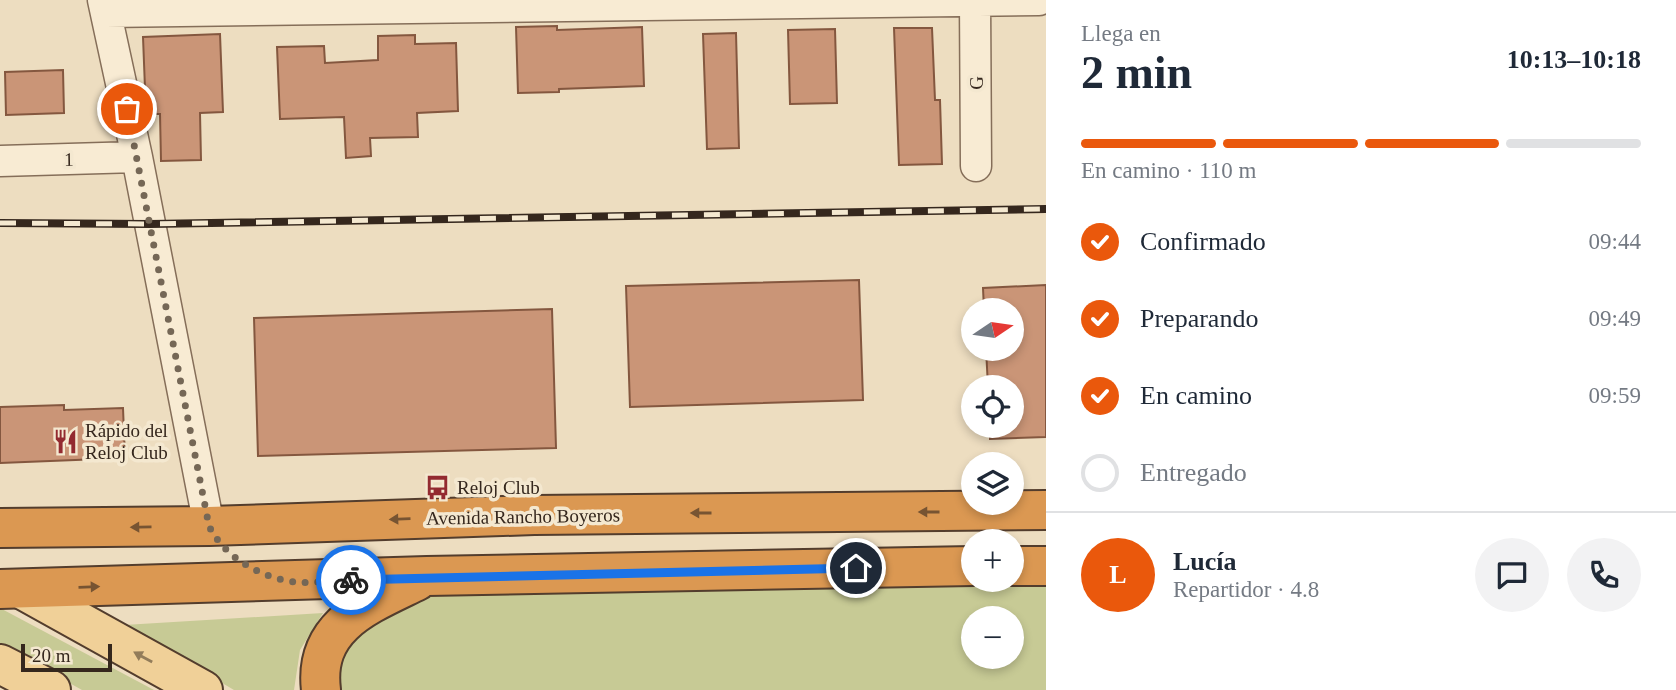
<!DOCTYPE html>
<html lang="es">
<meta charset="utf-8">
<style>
body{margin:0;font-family:"Times New Roman",serif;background:#f2f2f3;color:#1f2937;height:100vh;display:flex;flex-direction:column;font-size:26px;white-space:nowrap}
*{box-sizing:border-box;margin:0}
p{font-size:23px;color:#747a83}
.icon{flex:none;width:38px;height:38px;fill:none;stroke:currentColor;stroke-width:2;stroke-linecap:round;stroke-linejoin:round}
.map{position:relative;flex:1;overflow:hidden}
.side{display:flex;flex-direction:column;background:#fff;width:630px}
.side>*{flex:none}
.needle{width:46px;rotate:77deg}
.buttons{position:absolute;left:961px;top:298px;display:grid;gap:14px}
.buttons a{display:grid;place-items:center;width:63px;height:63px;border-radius:50%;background:#fff;box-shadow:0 4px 10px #0003;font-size:35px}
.scale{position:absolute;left:21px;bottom:18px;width:91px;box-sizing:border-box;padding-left:7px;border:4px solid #35271d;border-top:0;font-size:19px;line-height:24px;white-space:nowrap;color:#35271d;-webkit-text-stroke:5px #f4e8d0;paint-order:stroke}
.pin{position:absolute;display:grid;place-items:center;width:60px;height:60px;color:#fff;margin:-30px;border:4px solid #fff;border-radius:50%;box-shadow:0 2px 7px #0007}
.courier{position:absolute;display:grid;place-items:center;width:70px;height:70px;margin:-35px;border:5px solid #1a73e8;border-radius:50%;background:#fff;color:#222;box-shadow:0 2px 9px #0007}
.head em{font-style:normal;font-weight:700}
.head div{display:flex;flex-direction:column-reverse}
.head{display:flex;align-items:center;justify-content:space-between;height:119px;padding:0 35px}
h1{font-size:46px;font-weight:700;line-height:52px}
.bar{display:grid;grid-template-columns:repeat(4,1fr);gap:10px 7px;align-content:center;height:84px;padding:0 35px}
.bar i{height:9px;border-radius:5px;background:#e0e1e3}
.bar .active{background:#ea580c}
.bar p{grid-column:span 4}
.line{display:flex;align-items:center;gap:18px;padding:0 35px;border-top:2px solid #e0e1e3}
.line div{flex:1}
.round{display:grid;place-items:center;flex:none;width:74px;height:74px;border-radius:37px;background:#f2f2f3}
ol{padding:0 35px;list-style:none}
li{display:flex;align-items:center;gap:21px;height:77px}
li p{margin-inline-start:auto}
li .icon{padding:7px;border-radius:50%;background:#ea580c;color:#fff;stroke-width:4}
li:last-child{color:#747a83}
li i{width:38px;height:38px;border:4px solid #e0e1e3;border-radius:50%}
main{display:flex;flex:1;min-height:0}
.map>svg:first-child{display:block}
</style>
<main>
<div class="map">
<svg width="1046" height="690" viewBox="0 0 1046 690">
<rect width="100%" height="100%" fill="#edddc0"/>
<path fill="#c7ca95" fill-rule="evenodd" d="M427,576l619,7v107h-724l9,-52zM973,618h39v38h-39z
M0,608l154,82h-72l-82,-46z
M323,613l-23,37 -6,40h-60l-110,-65z"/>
<path fill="#ca9577" stroke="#84573f" stroke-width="2" d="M557,26v4l85,-3 2,59 -85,3v3l-41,1 -2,-66z
M894,28h38l3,72h5l2,64 -43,1z
M835,29l2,74 -47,1 -2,-74z
M736,33l3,115 -32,1 -4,-115z
M220,34l3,78 -23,1 1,47 -40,1 -1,-47h-14l-3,-77z
M415,35v9l41,-1 2,68 -41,2 1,24 -48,1 1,18 -25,2 -2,-41 -64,2 -3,-72 47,-1 1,17 53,-3v-24z
M63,70l1,43 -58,2 -1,-43z
M859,280l4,120 -233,7 -4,-121z
M1046,285v152l-56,2v-14h22v-38h-24l-2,-39h26v-38h-28l-1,-22z
M552,309l4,139 -298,8 -4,-138z
M64,405v5l59,-2 2,50 -125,5v-56z"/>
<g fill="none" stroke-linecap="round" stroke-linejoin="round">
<defs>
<path id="street" d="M103,0l34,157 72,369
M975,0l1,166
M106,12l933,-12
M0,161l137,-4"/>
<path id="primary" d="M21,589l182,101
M0,664l51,26"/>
<path id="highway" d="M0,528l209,-2 325,-11 512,-5
M1012,566h34
M0,589l427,-13 546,-10
M321,690c-8,-65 47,-85 96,-109"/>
</defs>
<use href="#street" stroke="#856e59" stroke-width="33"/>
<use href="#primary" stroke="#533d2d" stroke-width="42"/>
<use href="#highway" stroke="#533d2d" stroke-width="42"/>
<use href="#street" stroke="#f8ebd3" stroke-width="30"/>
<use href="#primary" stroke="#f0d098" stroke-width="38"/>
<use href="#highway" stroke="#db9852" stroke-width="38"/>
<defs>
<path id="rail" d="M0,223l150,1 896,-15"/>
</defs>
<use href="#rail" stroke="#35271d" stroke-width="8"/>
<use href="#rail" stroke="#f4e8d0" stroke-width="5" stroke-dasharray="16" stroke-linecap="butt"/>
</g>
<defs><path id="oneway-solid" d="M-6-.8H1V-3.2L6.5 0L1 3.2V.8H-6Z" transform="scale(1.75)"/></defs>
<g fill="#775432">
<use href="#oneway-solid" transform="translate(929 512) rotate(180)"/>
<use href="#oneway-solid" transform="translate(701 513) rotate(180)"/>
<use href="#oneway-solid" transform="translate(400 519) rotate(178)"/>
<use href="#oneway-solid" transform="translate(141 527) rotate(179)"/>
<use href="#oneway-solid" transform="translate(89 587) rotate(-2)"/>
</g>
<use fill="#927c5a" href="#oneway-solid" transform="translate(143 657) rotate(-151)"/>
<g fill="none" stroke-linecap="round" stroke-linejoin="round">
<path stroke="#756756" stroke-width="7" stroke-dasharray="0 12.6" d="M127,109l82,417c15,31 52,52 86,56 17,2 38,-2 56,-2"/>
<path stroke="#1a73e8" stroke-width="9" d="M351,580l505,-12"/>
</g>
<defs>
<symbol id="restaurant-bare" viewBox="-9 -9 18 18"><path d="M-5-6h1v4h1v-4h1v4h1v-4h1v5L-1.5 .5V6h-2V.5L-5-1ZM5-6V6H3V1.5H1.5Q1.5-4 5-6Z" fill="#932a30" stroke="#f4e8d0" stroke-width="2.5" paint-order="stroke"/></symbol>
<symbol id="bus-bare" viewBox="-9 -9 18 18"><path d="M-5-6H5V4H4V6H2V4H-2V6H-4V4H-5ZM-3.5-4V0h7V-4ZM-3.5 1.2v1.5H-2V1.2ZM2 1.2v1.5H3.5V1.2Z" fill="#932a30" stroke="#f4e8d0" stroke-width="2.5" paint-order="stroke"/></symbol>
</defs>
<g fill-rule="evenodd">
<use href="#restaurant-bare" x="48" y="424" width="35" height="35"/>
<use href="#bus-bare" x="420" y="470" width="35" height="35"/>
</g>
<g text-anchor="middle" stroke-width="7" stroke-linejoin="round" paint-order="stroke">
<g font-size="19" fill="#35271d" stroke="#f4e8d0">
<text transform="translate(976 83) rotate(-90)" y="7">G</text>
<text transform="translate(69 159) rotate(-1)" y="7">1</text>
<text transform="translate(523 516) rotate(-1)" y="7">Avenida Rancho Boyeros</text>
</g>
<g font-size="19" fill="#35271d" stroke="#f4e8d0" text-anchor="start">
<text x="85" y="437">Rápido del<tspan x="85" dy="22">Reloj Club</tspan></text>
<text x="457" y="494">Reloj Club</text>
</g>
</g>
</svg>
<div class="buttons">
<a><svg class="needle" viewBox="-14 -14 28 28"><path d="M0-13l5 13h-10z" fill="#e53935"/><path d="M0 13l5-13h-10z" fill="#747a83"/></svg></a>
<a><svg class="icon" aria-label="locate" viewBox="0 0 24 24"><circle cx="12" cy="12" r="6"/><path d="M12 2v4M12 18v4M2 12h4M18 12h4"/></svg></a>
<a><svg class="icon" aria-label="layers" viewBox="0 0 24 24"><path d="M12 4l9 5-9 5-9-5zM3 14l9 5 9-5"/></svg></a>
<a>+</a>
<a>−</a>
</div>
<div class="scale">20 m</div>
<div class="pin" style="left:127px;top:109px;background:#ea580c"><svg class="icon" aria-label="bag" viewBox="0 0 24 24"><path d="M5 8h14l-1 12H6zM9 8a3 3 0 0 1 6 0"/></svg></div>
<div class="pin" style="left:856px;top:568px;background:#1f2937"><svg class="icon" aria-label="home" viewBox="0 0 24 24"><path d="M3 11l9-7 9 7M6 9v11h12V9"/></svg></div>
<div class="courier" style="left:351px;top:580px"><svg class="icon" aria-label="bike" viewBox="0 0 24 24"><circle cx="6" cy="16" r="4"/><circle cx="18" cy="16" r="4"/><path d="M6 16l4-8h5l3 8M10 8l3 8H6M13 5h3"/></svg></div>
</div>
<section class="side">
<div class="head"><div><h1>2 min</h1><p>Llega en</p></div><em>10:13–10:18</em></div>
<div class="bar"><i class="active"></i><i class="active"></i><i class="active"></i><i></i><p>En camino · 110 m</p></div>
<ol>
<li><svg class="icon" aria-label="check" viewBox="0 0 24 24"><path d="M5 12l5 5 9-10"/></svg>Confirmado<p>09:44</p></li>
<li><svg class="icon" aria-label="check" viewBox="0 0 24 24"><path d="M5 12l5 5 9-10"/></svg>Preparando<p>09:49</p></li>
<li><svg class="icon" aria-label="check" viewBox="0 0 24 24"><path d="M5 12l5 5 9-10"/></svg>En camino<p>09:59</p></li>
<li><i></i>Entregado</li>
</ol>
<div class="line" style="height:126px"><b class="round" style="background:#ea580c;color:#fff">L</b><div><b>Lucía</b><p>Repartidor · 4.8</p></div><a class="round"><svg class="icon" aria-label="chat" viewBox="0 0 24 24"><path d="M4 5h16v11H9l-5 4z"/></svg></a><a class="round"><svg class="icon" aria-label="phone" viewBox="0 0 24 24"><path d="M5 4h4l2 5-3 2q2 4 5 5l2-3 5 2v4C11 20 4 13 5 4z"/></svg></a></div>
</section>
</main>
